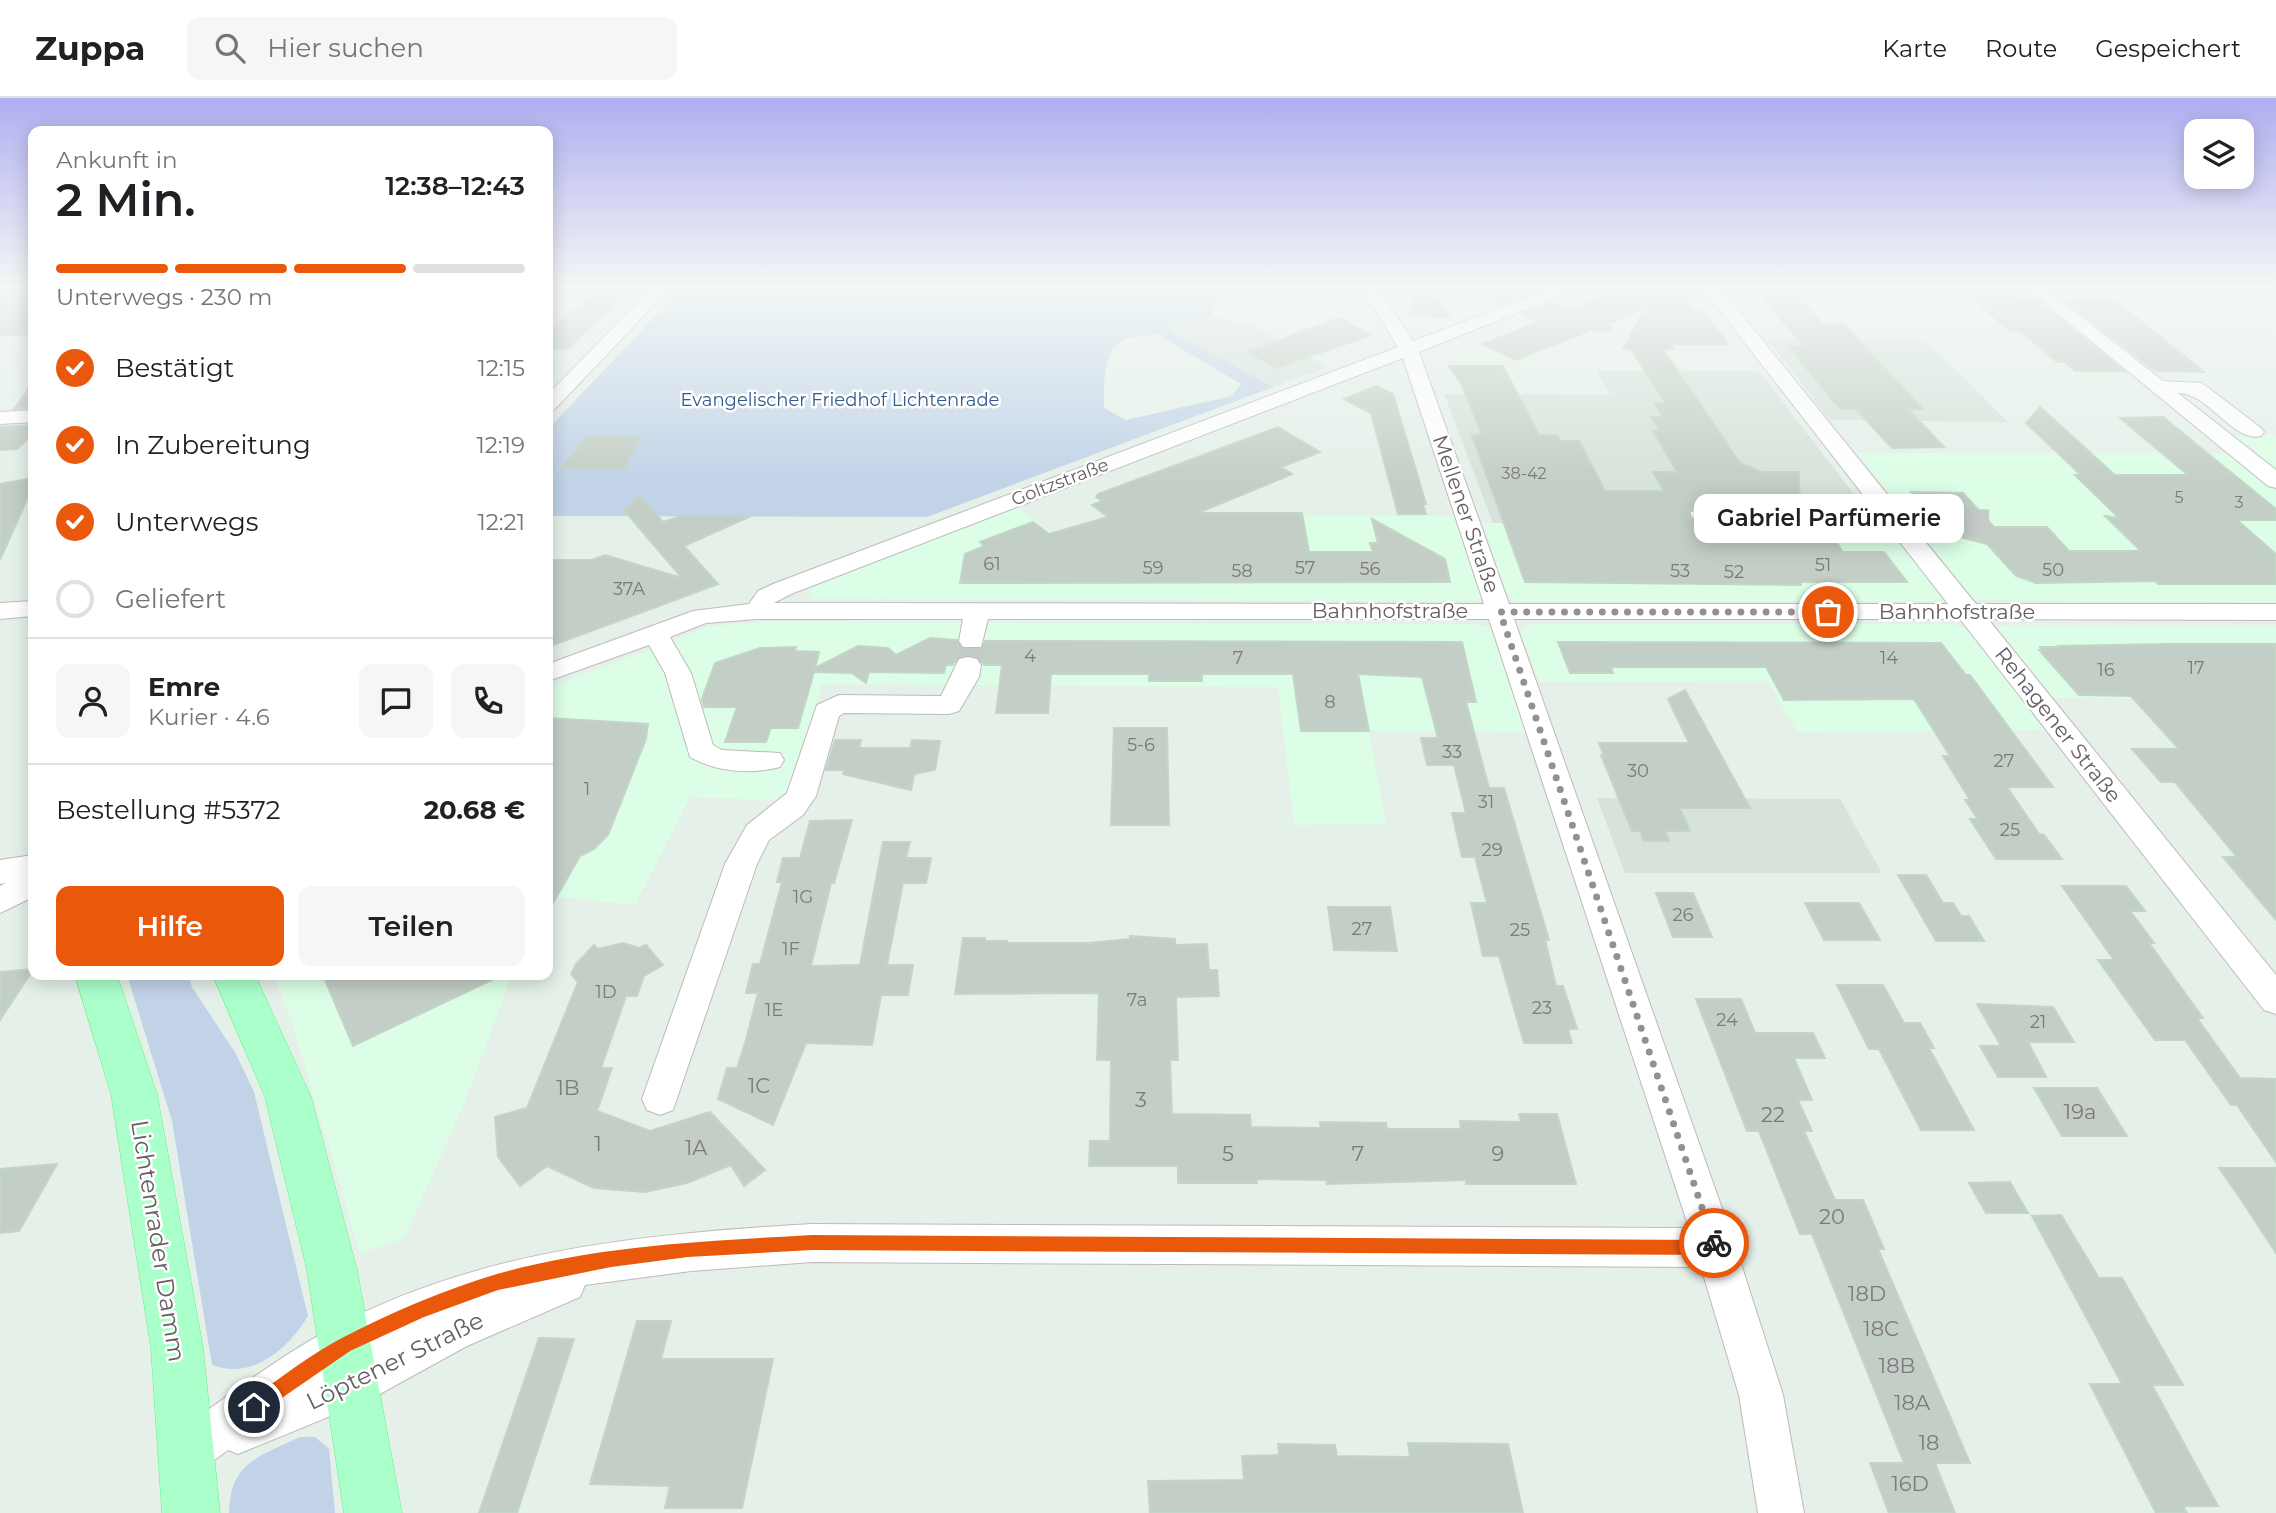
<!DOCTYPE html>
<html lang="de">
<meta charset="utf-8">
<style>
body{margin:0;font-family:Montserrat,sans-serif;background:#f6f6f6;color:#202124;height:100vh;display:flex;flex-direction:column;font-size:26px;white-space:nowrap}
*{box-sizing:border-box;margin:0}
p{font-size:23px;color:#757577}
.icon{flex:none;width:38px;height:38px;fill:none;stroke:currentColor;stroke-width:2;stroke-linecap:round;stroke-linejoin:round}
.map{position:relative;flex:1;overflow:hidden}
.details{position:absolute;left:28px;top:28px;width:525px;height:854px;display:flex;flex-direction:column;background:#fff;border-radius:14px;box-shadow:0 4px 18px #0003}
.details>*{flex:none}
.buttons{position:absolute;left:2184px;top:21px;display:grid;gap:14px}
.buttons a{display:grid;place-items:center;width:70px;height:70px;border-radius:14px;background:#fff;box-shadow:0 4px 18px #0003;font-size:35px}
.pin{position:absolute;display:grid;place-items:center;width:60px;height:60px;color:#fff;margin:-30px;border:4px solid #fff;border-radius:50%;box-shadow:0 2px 7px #0007}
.courier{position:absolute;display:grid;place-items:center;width:70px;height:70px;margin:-35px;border:5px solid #ea580c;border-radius:50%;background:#fff;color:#222;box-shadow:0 2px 9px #0007}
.bubble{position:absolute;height:49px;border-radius:14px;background:#fff;box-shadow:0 4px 18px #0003;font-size:23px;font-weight:600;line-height:49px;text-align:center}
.headline em{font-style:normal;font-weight:600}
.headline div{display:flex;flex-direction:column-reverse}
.headline{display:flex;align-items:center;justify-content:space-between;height:119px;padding:0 28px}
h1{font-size:46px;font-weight:600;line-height:52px}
.bar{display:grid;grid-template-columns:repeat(4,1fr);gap:10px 7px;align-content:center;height:84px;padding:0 28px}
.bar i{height:9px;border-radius:5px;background:#e0e0e0}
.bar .current{background:#ea580c}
.bar p{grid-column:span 4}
.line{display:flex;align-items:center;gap:18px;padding:0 28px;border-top:2px solid #e0e0e0}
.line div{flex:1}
.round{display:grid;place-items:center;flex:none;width:74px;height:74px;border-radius:14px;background:#f6f6f6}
ol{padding:0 28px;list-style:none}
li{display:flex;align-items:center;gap:21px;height:77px}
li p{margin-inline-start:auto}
li .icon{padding:7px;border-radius:50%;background:#ea580c;color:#fff;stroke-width:4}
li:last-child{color:#757577}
li i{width:38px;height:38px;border:4px solid #e0e0e0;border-radius:50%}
.cta{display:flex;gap:14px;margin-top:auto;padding:14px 28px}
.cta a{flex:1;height:80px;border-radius:14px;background:#ea580c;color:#fff;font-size:28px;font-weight:600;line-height:80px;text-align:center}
.cta a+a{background:#f6f6f6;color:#202124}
header{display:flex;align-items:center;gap:42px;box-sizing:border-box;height:98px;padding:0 35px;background:#fff;border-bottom:2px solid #e0e0e0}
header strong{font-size:33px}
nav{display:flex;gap:38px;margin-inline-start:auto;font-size:24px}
.search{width:490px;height:63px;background:#f6f6f6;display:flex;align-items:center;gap:18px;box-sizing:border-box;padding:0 24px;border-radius:14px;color:#757577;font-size:26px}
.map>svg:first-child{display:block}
</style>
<header>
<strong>Zuppa</strong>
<div class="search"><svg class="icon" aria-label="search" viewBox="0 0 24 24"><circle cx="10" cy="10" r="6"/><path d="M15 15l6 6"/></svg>Hier suchen</div>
<nav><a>Karte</a><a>Route</a><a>Gespeichert</a></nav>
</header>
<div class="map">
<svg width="2276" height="1415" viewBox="0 0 2276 1415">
<rect width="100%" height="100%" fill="#e5f0e9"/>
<path fill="#dcfee6" d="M2276,337v38l-47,-37z
M1857,355h375l44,36v113l-302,-2z
M1016,408l45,34 133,-24h260l28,82 -7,3 -662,-2 -3,-11z
M1483,425h402l60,76 -3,2h-427l-7,-5z
M762,524l711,2 14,3 8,9 30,96 -156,-1 17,93 -92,1 -16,-138 -456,-3 -34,117 -98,-4 -55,108 -87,-9v-208l162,-62z
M1534,526h420l17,7 80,99 -254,2 -29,-51 -228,1 -19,-47 2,-7z
M2006,527h270v154l-76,-81h-151l-51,-66 -1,-4z
M273,877h239l-47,126 -61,138 -44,14 -70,-237z"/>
<path fill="#d6e2da" d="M1211,218l38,8 79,43 -55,20 -100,-54 -4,-7z
M1768,242l158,1 82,81 -178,-2z
M1597,273h162l117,152h-383l-49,-129 166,1z
M1597,700l243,1 42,74h-257z"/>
<path fill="#c2d3e8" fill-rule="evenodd" d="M685,187h534l-8,31 -41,10 4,7 99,54 -346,130 -379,-1v-87zM1157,236l84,50 -9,12 -106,24 -22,-12c0,-20 -2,-58 19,-68 10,-4 24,-4 34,-6z
M2049,187h227v10h-214z
M127,877h61l4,12 44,67 18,38 54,224c-20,33 -55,64 -96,49l-40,-244z
M300,1339h15l14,12 6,64h-106c1,-51 31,-57 71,-76z"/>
<path fill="#c3cec6" stroke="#c3d5c7" stroke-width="2" d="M14,187h19v49l-33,1v-34z
M601,187h33l-66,64 -20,-1v-15z
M1419,187h7l24,33 -40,-5z
M1456,187h56l21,8 -32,12z
M1752,187h35l36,39h21l79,85h-15l36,38 -52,1 -36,-39h-16l-52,-63h16z
M1957,187h41l18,14h20l88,72h-49l-10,-9h-8l-37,-31h-10z
M1617,193h69l-3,2 12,17 9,2 24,32h-58l3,5h-10l77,114 22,9h37v20l10,11h-108l-14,9 4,7 131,2 21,31h41l23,30h-108l2,3 -276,-3 -53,-147h10l-20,-50 -13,-19h54l36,69h18l3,6h19l26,50h59l-11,-19h24l-24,-41h7l-9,-14h12l-8,-13h11l-35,-55h-8l24,-42 -40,17 4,2 -1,6 -19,-2 -75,30 -34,-16 57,-22 -18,-8 31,-13 18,8z
M2063,201h50l91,73 -49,-1z
M1338,220l34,17 -96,33 -29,-16z
M33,285v25l-19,1z
M1376,288l17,8 33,110h-3l3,10h-28l-27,-101 -27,-14z
M2040,309l75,68h73l-68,-57 43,-1 113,92v11h-39l39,34v30h-118l-2,-3 -120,2 -20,-7 -29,-32 -42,-11 -4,-4 7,-7 -3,-7 -17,-2 -17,-21 52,1 31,34h53l22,24h72l-36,-35 14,2 -44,-43h6l-55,-52z
M33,327v9l-16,15 -17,1v-23z
M1278,329l42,25 -39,15 11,7 -94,39h104l7,39h64l-3,-9h8l-6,-24 73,40 5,23 -490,1 5,-29 19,-8 -4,-4 53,-20 16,12 59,-17 -16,-12 10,-4 -6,-4 2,-3z
M587,338h55l-18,33h-64z
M33,380v8l-33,74v-76z
M640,398l23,26 18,-6h70l-67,30 34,38 -170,63v-87h44l13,-5 77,23 -58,-68z
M930,540l27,2 6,10 20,-1 2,-8 477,1 14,60h-10l23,86h15l45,152h-4l11,46h7l14,43h-9l4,14h-48l-25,-87h-16l-12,-53h16l-12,-46h-13l-10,-44h14l-12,-48h-27l-6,-27h17l-16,-61 -64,-3 11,57h-68l-8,-57h-91v7h-53v-7h-98l-3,39h-52l6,-48h-18l-5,-7 -10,-4 -11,2 -5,9h-7l-2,8 -75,-1 -3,11 -14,-10 -38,-1 -16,56h-27l-5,14h-41l12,-35h-33l-2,-8 13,-36 45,-15 36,-1 -1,4 24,1 -4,16 43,-22 30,2 8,7z
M1558,544l383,1 25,32h4l83,112h-46l32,47 5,1 18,24h-66l-26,-40h8l-13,-19h5l-27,-44h7l-36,-57 -130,1 -18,-33h-155l2,6h-43z
M2165,546h111v276l-53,-63h14l-62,-75h-14l-29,-33h47l-48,-53 -52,-1 -40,-45h3l-2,-3h20l-1,-1z
M1685,592l65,118h-70l10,23h-25l4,10h-25l-4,-10h-8l-31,-76h3l-5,-12h90l-21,-44z
M548,620l100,6 -2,15 -38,96 -14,14 -14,7 -32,56z
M1114,630h53l2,97h-58z
M835,642h26l-2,8h51l2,-8 28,1 -5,29 -21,4 -3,16 -68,-16 1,-4h-18z
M852,722l-18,63h-3l-20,83 49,-1 23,-123h27l-4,16h25l-5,25h-23l-16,82h26l-5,30h-27l-9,50 -66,-2 -33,82 -55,-26 9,-31h10l9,-28 12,-47h-12l7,-29h7l22,-82h-5l6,-24h17l10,-37z
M1898,777h28l17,28h10l8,13h8l15,25h-48z
M2062,788h64l19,25h-15l24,32h-5l54,75h-6l43,60 36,1v83l-39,-57h-6l-46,-65h-30l-57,-80h16z
M1656,795h37l19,44h-39z
M1805,805h54l21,37h-56z
M1328,809h62l7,44 -63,-1z
M1130,838l45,3v6l32,-1 2,26h8l2,26 -43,1 2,63h-8l2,54 78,1 1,12 70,1 -1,-6 66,1 1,6h74l-1,-8 61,1 -2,-8h38l19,70h-110v-4l-139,4 -1,-4 -70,-1 1,4h-79v-17h-89l1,-25h20l1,-81h-14l2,-67 -144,1 8,-56h22v3h22v2h81l42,-4z
M623,845l16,5 7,-3 17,20 -19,11 -7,20h-11l-25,72h11l-15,43 53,20 60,-19 55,58 -21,16 -13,-21 -44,18 -42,9 -51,-4 -47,-22 -27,20 -22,-29 -3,-40 32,-9 51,-126 -7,-8 5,-10 18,-19 4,4z
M33,871v1l-33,50v-48z
M323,877h179l-149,71z
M1837,887h46l21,38h16l14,25h-5l45,82h-53l-42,-81h-10z
M1696,901h45l14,34h58l12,25h-31l18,42h-14l14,31h-8l31,69h28l21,49h-6l92,214h-35l20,50h-66l-19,-50h34l-92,-229h-12l-41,-103h-12z
M1977,906l76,3 21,35h-46l18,35h-48l-18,-31h21z
M2034,990h63l30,48h-65z
M57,1066l-38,67 -19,2v-64z
M2219,1070h57v85l-38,-58z
M2010,1084l18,31h-42l-17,-30z
M2061,1117l38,63h23l61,107h-31l66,121h-35l4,7h-31l-66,-129h32l-90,-168z
M637,1223h34l-10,38h112l-31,149h-77l5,-22 -80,-2z
M539,1240l35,1 -57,174h-38z
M1408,1345l100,1 15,69h-373l-2,-32 96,-1 -2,-24 37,-1 -1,-11 57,1 2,11 73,1z"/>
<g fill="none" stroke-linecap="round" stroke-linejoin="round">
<path stroke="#c5cbc8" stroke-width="25" stroke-dasharray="25 12" stroke-linecap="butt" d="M1935,423l54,1
M968,567l4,-24"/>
<defs>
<path id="minor" d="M655,187h18l-118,124 -7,2v-17z
M1359,187h16l38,56 149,-56h24l-167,67 90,252h439l-66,-85 -189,-1 -3,-5 11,-7 170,-1 -171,-220h18l185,229 40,2 3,5 -3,5 -29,2 62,76h300v16l-288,-1 288,356v39l-12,-4 -304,-391h-446l222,629 47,147 21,118h-46l-19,-118 -38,-128 -889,-5 -121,9 -106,14 -5,12 -113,49 -100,55 -129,53 -10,-4 -26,19 -16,7 -16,-7 -7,-16 7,-16c52,-36 103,-77 159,-107 149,-81 316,-96 483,-106l877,4 -200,-609h-501l-7,28h-18l-4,-6 4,-22h-206l-51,4 -36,14 21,36 22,72 9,5 58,3 4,7 -4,7c-29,8 -64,5 -90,-10l-25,-84 -16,-28 -101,36v-17l145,-53 56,-7 9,-13 15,-7 625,-237zM1403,260l81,246 -710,-1 17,-9z
M2023,187h18l122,96 39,2 59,45 3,4 -3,4c-28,7 -52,-43 -83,-43l98,77v18l-8,-2z
M33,312v12l-33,2v-12z
M33,503v15l-33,3v-16z
M968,559l9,2 4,6 -2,12 -20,34 -10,3 -105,-1 -5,3 -23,80 -13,19 -34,25 -12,24 -84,246 -13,5 -13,-5 -5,-11 83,-235 22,-39 40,-32 30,-88 22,-10 102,1 18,-37z
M33,757v42l-33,16v-27l6,-3 -6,1v-24z"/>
<path id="major" d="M75,877h42l40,119 46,254 17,165h-58l-11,-165 -40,-254z
M213,877h42l56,122 46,173 45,243h-58l-37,-243 -42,-173z"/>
</defs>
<use href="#minor" stroke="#bfb8be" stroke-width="2"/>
<use href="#major" stroke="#5af481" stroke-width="1"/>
<use href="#minor" fill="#fff" fill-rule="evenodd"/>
<use href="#major" fill="#abffcb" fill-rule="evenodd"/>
</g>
<linearGradient id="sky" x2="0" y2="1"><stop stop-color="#b0aef1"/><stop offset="0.49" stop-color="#f3f8f5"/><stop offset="1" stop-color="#f3f8f5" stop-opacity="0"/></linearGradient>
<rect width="2276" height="385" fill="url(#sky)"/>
<path fill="#ea580c" d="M812,1137l896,5 6,-5 6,2 4,11 -8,7 -904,-5 -124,7 -77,10 -113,23 -74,27 -74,34 -90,62 -6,2 -6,-2 -3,-6 3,-6c30,-21 60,-45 92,-62 49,-26 104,-49 157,-65 102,-29 210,-33 315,-39z"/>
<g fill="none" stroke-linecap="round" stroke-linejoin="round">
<path stroke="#929093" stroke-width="7" stroke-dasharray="0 12.6" d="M1714,1145l-214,-631h328"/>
</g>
<g text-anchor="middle" stroke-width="5" stroke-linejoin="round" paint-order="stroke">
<g font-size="16" fill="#7d797d">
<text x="1524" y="381">38-42</text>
<text x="2179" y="405">5</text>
<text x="2239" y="410">3</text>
</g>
<g font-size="18" fill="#355a8d" stroke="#fff">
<text x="840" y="308">Evangelischer Friedhof Lichtenrade</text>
</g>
<g font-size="18" fill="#665d65" stroke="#fff">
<text transform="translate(1060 384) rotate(-21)" y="6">Goltzstraße</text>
</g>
<g font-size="18" fill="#7d797d">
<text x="992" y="472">61</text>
<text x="1823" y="473">51</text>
<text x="1153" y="476">59</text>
<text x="1305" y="476">57</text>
<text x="1370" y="477">56</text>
<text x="2053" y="478">50</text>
<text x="1242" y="479">58</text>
<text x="1680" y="479">53</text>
<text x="1734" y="480">52</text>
<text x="629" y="497">37A</text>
<text x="1030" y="564">4</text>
<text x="1238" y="566">7</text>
<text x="1889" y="566">14</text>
<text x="2196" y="576">17</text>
<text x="2106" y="578">16</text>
<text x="1330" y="610">8</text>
<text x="1141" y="653">5-6</text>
<text x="1452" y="660">33</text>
<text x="2004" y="669">27</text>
<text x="1638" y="679">30</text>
<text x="587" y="697">1</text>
<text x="1486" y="710">31</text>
<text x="2010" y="738">25</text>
<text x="1492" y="758">29</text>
<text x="803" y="805">1G</text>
<text x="1683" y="823">26</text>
<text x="1362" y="837">27</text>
<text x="1520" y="838">25</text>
<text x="791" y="857">1F</text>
<text x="606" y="900">1D</text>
<text x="1137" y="908">7a</text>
<text x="1542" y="916">23</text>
<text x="774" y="918">1E</text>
<text x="1727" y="928">24</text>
<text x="2038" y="930">21</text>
</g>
<g font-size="21" fill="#665d65" stroke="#fff">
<text transform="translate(1466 416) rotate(71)" y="7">Mellener Straße</text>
<text x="1390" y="520">Bahnhofstraße</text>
<text x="1957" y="521">Bahnhofstraße</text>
<text transform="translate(2058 627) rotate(52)" y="7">Rehagener Straße</text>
</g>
<g font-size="21" fill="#7d797d">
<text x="759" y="995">1C</text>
<text x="568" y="997">1B</text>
<text x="1141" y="1009">3</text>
<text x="2080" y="1021">19a</text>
<text x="1773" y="1024">22</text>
<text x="598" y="1053">1</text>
<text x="696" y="1057">1A</text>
<text x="1228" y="1063">5</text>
<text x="1358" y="1063">7</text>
<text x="1498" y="1063">9</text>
<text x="1832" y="1126">20</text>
<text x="1867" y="1203">18D</text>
<text x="1881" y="1238">18C</text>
<text x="1897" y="1275">18B</text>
<text x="1912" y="1312">18A</text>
<text x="1929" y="1352">18</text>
<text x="1910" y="1393">16D</text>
</g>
<g font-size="24" fill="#665d65" stroke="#fff">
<text transform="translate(158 1143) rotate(81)" y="8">Lichtenrader Damm</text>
<text transform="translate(395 1263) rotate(-26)" y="8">Löptener Straße</text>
</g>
</g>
</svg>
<div class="buttons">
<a><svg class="icon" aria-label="layers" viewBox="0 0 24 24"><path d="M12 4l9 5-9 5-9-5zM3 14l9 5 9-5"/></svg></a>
</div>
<div class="pin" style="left:1828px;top:514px;background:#ea580c"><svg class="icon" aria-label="bag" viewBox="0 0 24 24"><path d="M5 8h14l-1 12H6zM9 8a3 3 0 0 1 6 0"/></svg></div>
<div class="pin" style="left:254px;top:1309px;background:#1f2937"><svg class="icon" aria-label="home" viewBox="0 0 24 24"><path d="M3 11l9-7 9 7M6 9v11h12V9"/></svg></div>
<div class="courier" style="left:1714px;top:1145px"><svg class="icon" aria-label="bike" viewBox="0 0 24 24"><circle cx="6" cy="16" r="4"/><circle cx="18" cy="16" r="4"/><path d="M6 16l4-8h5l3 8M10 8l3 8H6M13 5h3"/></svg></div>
<div class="bubble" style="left:1694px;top:396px;width:270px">Gabriel Parfümerie</div>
<section class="details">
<div class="headline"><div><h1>2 Min.</h1><p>Ankunft in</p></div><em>12:38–12:43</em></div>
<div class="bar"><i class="current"></i><i class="current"></i><i class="current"></i><i></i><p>Unterwegs · 230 m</p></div>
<ol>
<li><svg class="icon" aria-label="check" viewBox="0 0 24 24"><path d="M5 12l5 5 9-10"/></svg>Bestätigt<p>12:15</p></li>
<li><svg class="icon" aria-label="check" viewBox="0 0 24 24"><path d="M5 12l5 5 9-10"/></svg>In Zubereitung<p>12:19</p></li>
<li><svg class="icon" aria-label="check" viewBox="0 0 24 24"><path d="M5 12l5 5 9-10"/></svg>Unterwegs<p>12:21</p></li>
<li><i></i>Geliefert</li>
</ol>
<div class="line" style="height:126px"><a class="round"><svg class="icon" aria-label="person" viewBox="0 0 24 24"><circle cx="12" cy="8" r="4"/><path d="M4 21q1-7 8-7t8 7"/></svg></a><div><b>Emre</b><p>Kurier · 4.6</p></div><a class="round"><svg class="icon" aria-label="chat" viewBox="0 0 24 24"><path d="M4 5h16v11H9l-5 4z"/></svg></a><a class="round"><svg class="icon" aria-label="phone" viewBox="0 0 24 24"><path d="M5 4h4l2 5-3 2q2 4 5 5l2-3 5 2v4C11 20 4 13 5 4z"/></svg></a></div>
<div class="line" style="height:91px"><div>Bestellung #5372</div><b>20.68 €</b></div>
<div class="cta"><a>Hilfe</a><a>Teilen</a></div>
</section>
</div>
